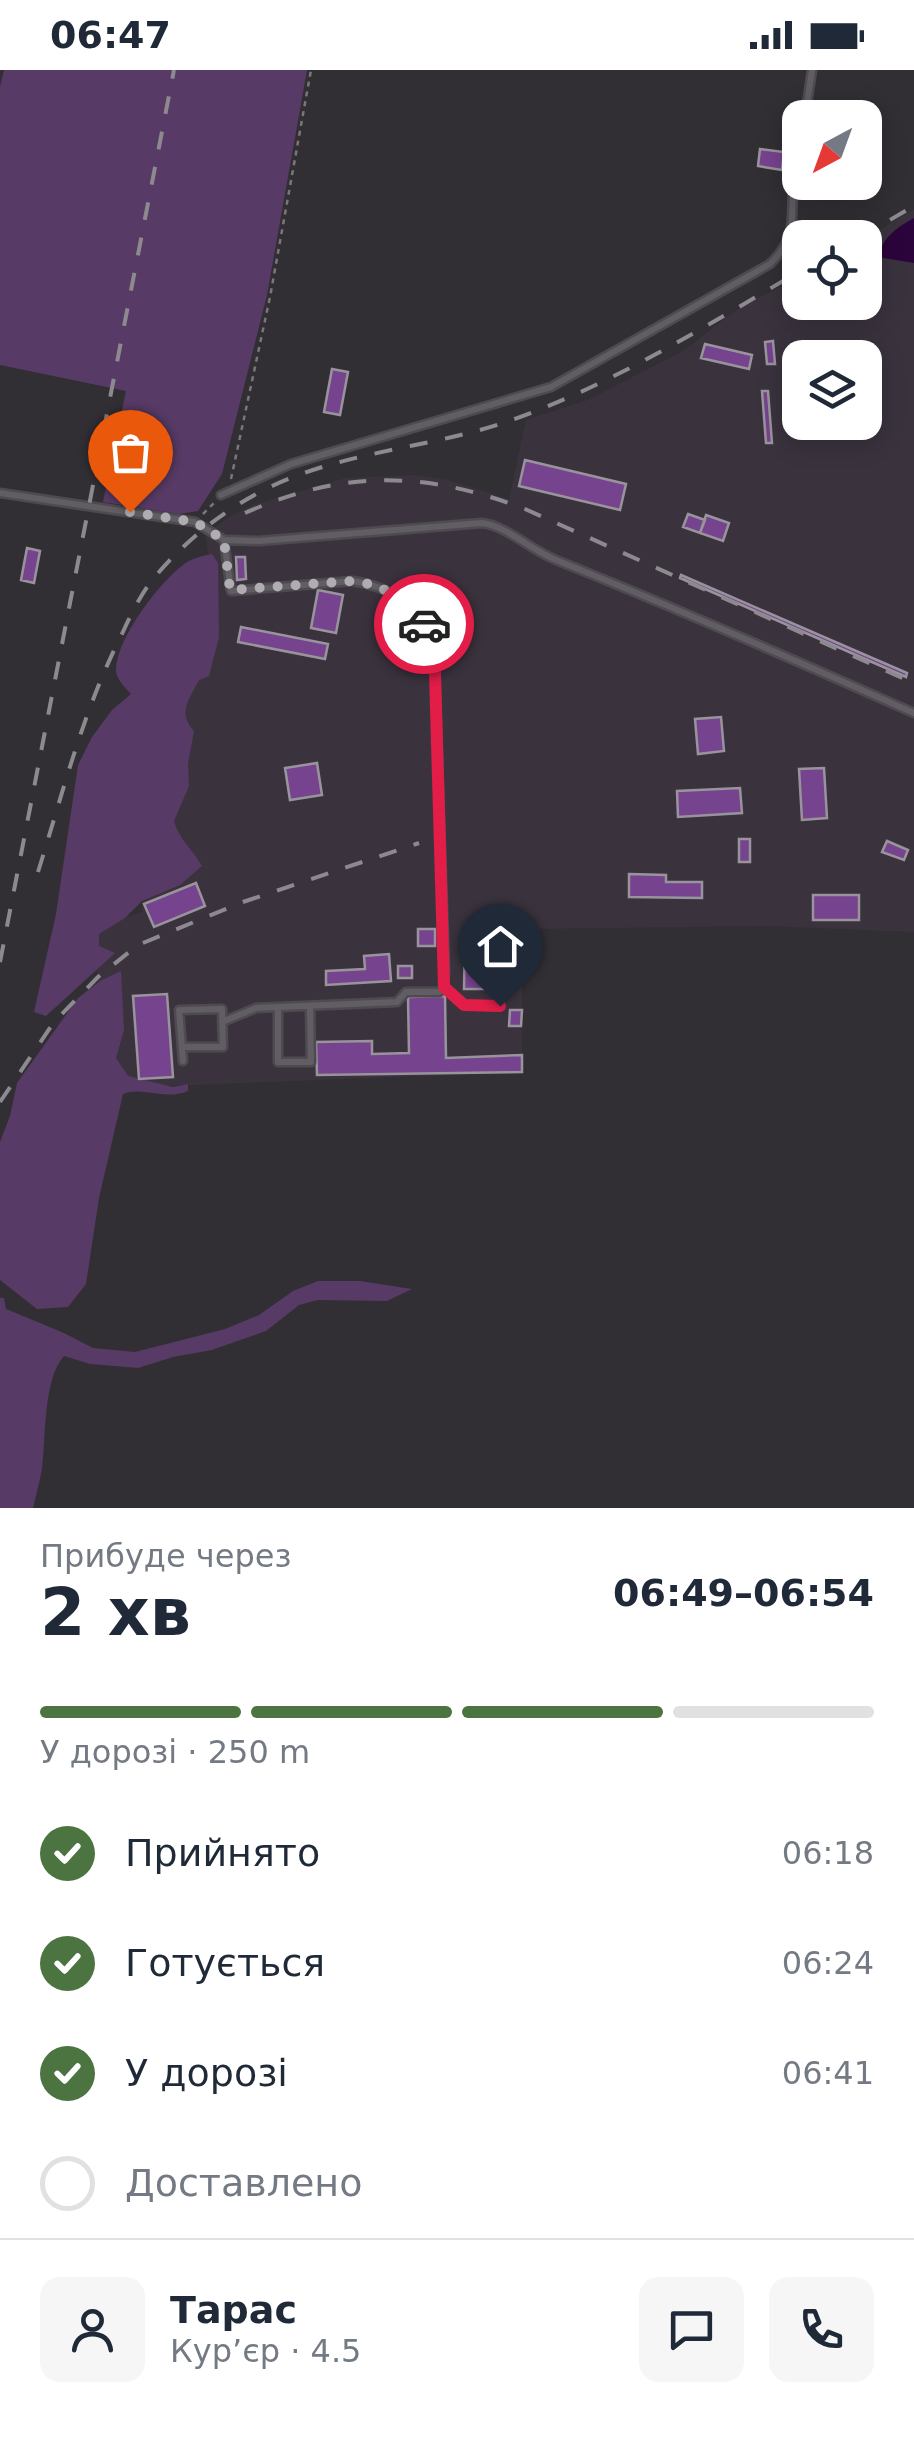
<!DOCTYPE html>
<html lang="uk">
<meta charset="utf-8">
<style>
body{margin:0;font-family:"DejaVu Sans",sans-serif;background:#f6f6f7;color:#1f2937;height:100vh;display:flex;flex-direction:column;font-size:38px;white-space:nowrap}
*{box-sizing:border-box;margin:0}
p{font-size:32px;color:#747a83}
.icon{flex:none;width:55px;height:55px;fill:none;stroke:currentColor;stroke-width:2;stroke-linecap:round;stroke-linejoin:round}
.map{position:relative;height:1438px;overflow:hidden}
.drawer{display:flex;flex-direction:column;background:#fff;flex:1}
.drawer>*{flex:none}
.needle{width:65px;rotate:221deg}
.fabs{position:absolute;left:782px;top:30px;display:grid;gap:20px}
.fabs a{display:grid;place-items:center;width:100px;height:100px;border-radius:20px;background:#fff;box-shadow:0 5px 25px #0003;font-size:50px}
.pin{position:absolute;display:grid;place-items:center;width:85px;height:85px;color:#fff;margin:-102px -42px;border-radius:50% 50% 50% 0;rotate:-45deg;box-shadow:0 0 10px #0007}
.pin .icon{rotate:45deg}
.courier{position:absolute;display:grid;place-items:center;width:100px;height:100px;margin:-50px;border:8px solid #e11d48;border-radius:50%;background:#fff;color:#222;box-shadow:0 2px 12px #0007}
.summary em{font-style:normal;font-weight:700}
.summary div{display:flex;flex-direction:column-reverse}
.summary{display:flex;align-items:center;justify-content:space-between;height:170px;padding:0 40px}
h1{font-size:65px;font-weight:700;line-height:75px}
.bar{display:grid;grid-template-columns:repeat(4,1fr);gap:15px 10px;align-content:center;height:120px;padding:0 40px}
.bar i{height:12px;border-radius:8px;background:#e0e1e3}
.bar .active{background:#4c7441}
.bar p{grid-column:span 4}
.line{display:flex;align-items:center;gap:25px;padding:0 40px;border-top:2px solid #e0e1e3}
.line div{flex:1}
.round{display:grid;place-items:center;flex:none;width:105px;height:105px;border-radius:20px;background:#f6f6f7}
ol{padding:0 40px;list-style:none}
li{display:flex;align-items:center;gap:30px;height:110px}
li p{margin-inline-start:auto}
li .icon{padding:10px;border-radius:50%;background:#4c7441;color:#fff;stroke-width:4}
li:last-child{color:#747a83}
li i{width:55px;height:55px;border:5px solid #e0e1e3;border-radius:50%}
.status{display:flex;justify-content:space-between;align-items:center;height:70px;padding:0 50px;background:#fff;direction:ltr}
.status svg{height:28px;fill:currentColor}
.map>svg:first-child{display:block}
</style>
<div class="status"><b>06:47</b><svg viewBox="0 0 49 12"><path d="M0 12V9h3v3zM5 12V6h3v6zM10 12V3h3v9zM15 12V0h3v12zM26 1h20v11H26zM47 4h2v5h-2z"/></svg></div>
<div class="map">
<svg width="914" height="1438" viewBox="0 0 914 1438">
<rect width="100%" height="100%" fill="#322f34"/>
<path fill="#3a333e" fill-rule="evenodd" d="M914,139v723l-146,-6 -246,3v143l-406,16 -26,-159 52,-17 2,-28 65,-326 -4,-23 26,-19 22,-11 93,-27 69,-3 33,5 61,19 17,-79 62,-20 97,-50 48,-38 67,-36v26h65v-63zM800,288h65v64h-65z"/>
<path fill="#573a65" d="M4,0h303l-40,225 -45,179 -24,37 -19,3 -76,-12 23,-111 -126,-26v-278z
M212,484l6,9 1,74 -10,39 -10,4c-10,20 -22,33 -5,51l-6,33 1,22 -15,35c5,18 18,28 28,45l-22,19 -38,16 -17,17 -26,16v12l16,7 -69,63 -12,-4 22,-98 22,-149 14,-28 20,-27 19,-16c-6,-7 -16,-15 -15,-26 2,-31 43,-85 67,-103 9,-7 19,-9 29,-11z
M121,901l3,59 -8,28 12,18 45,11 15,-3v7c-24,10 -45,-5 -65,3l-24,104 -13,86 -18,23 -31,2 -37,-29v-138l10,-26 7,-33 61,-85 22,-17z
M318,1211h42l52,8 -25,12 -69,-1 -19,5 -33,26 -54,19 -39,7 -35,11 -48,-4 -26,-8c-21,23 -18,82 -22,112 -2,13 -6,27 -9,40h-33v-210h4l2,11 58,24 29,15 42,4 90,-23 34,-14 34,-24z"/>
<path fill="#2c043c" d="M914,148v45l-36,-6c5,-20 18,-29 36,-39z"/>
<path fill="#76438e" stroke="#99949b" stroke-width="2.5" d="M760,79l24,3 -2,18 -24,-4z
M773,271l2,23h-8l-2,-22z
M705,274l47,11 -3,14 -48,-11z
M332,299l16,3 -8,43 -16,-3z
M762,321h6l4,52h-6z
M525,390l101,24 -6,26 -101,-24z
M688,444l17,6 -5,13 -17,-6z
M706,445l23,8 -6,18 -23,-8z
M27,478l13,3 -6,32 -13,-3z
M236,487h9l1,22 -9,1z
M681,505l226,98 -1,4 -226,-99z
M318,520l25,5 -7,38 -25,-5z
M241,557l87,17 -3,15 -87,-17z
M721,647l3,34 -26,3 -3,-35z
M317,693l5,32 -32,5 -5,-32z
M824,698l3,50 -25,2 -3,-51z
M740,718l2,25 -64,4 -1,-26z
M739,769h11v23h-11z
M887,771l21,9 -4,10 -22,-8z
M629,804l37,1v7h36v16l-73,-1z
M196,813l9,23 -51,21 -10,-23z
M813,825h46v25h-46z
M418,859h17v17h-17z
M465,863h30l-1,56h-30z
M389,884l2,27 -65,4v-14l39,-2 -1,-13z
M398,896h14v12h-14z
M167,924l6,83 -34,2 -6,-83z
M445,926l1,62 76,-3v17l-205,3 -1,-33 56,-1v13l37,-1 -1,-56z
M510,940h12l-1,16h-12z"/>
<g fill="none" stroke-linecap="round" stroke-linejoin="round">
<defs>
<path id="lane" d="M805,48l7,-48
M0,423l195,29 29,18 35,1 223,-18c25,3 47,26 74,37 120,48 239,100 358,153
M221,425l70,-31 260,-77 219,-123c27,-27 21,-41 23,-76 1,-13 5,-27 7,-41
M444,917l20,18 36,1
M278,937v55h33l-1,-56
M222,952l34,-14 141,-6 9,-10h33l5,-5 1,-16 -11,-333c-24,-34 -40,-51 -82,-57l-121,10 -7,-51
M182,977h41l-1,-38 -43,1 4,51"/>
</defs>
<use href="#lane" stroke="#4e4b50" stroke-width="11"/>
<path stroke="#79777b" stroke-width="2.5" stroke-dasharray="5 5" stroke-linecap="butt" d="M231,409l39,-182 41,-227
M203,444l12,-12"/>
<use href="#lane" stroke="#625d64" stroke-width="6"/>
<path stroke="#8d8a8f" stroke-width="4" stroke-dasharray="18 18" stroke-linecap="butt" d="M859,168l55,-32
M245,443c99,-44 181,-42 280,-4l384,172
M38,802c25,-80 45,-161 83,-236 9,-19 17,-37 29,-53 37,-47 91,-87 146,-107 68,-26 144,-31 213,-55 103,-36 197,-95 291,-150
M0,892l174,-892
M0,1032l54,-80 44,-45 40,-32 105,-43 176,-59"/>
</g>
<g fill="none" stroke-linecap="round" stroke-linejoin="round">
<path stroke="#afadb1" stroke-width="10" stroke-dasharray="0 18" d="M130,442l65,10 29,18 6,50 122,-9c32,4 53,17 72,43"/>
<path stroke="#e11d48" stroke-width="12" d="M424,554l10,14 10,349 20,18 36,1"/>
</g>
</svg>
<div class="fabs">
<a><svg class="needle" viewBox="-14 -14 28 28"><path d="M0-13l5 13h-10z" fill="#e53935"/><path d="M0 13l5-13h-10z" fill="#747a83"/></svg></a>
<a><svg class="icon" aria-label="locate" viewBox="0 0 24 24"><circle cx="12" cy="12" r="6"/><path d="M12 2v4M12 18v4M2 12h4M18 12h4"/></svg></a>
<a><svg class="icon" aria-label="layers" viewBox="0 0 24 24"><path d="M12 4l9 5-9 5-9-5zM3 14l9 5 9-5"/></svg></a>
</div>
<div class="pin" style="left:130px;top:442px;background:#ea580c"><svg class="icon" aria-label="bag" viewBox="0 0 24 24"><path d="M5 8h14l-1 12H6zM9 8a3 3 0 0 1 6 0"/></svg></div>
<div class="pin" style="left:500px;top:936px;background:#1f2937"><svg class="icon" aria-label="home" viewBox="0 0 24 24"><path d="M3 11l9-7 9 7M6 9v11h12V9"/></svg></div>
<div class="courier" style="left:424px;top:554px"><svg class="icon" aria-label="car" viewBox="0 0 24 24"><path d="M5 17H2v-5l4-1 3-4h7l3 4 3 1v5h-3M9 17h6M6 11h13"/><circle cx="7" cy="17" r="2"/><circle cx="17" cy="17" r="2"/></svg></div>
</div>
<section class="drawer">
<div class="summary"><div><h1>2 хв</h1><p>Прибуде через</p></div><em>06:49–06:54</em></div>
<div class="bar"><i class="active"></i><i class="active"></i><i class="active"></i><i></i><p>У дорозі · 250 m</p></div>
<ol>
<li><svg class="icon" aria-label="check" viewBox="0 0 24 24"><path d="M5 12l5 5 9-10"/></svg>Прийнято<p>06:18</p></li>
<li><svg class="icon" aria-label="check" viewBox="0 0 24 24"><path d="M5 12l5 5 9-10"/></svg>Готується<p>06:24</p></li>
<li><svg class="icon" aria-label="check" viewBox="0 0 24 24"><path d="M5 12l5 5 9-10"/></svg>У дорозі<p>06:41</p></li>
<li><i></i>Доставлено</li>
</ol>
<div class="line" style="height:180px"><a class="round"><svg class="icon" aria-label="person" viewBox="0 0 24 24"><circle cx="12" cy="8" r="4"/><path d="M4 21q1-7 8-7t8 7"/></svg></a><div><b>Тарас</b><p>Кур’єр · 4.5</p></div><a class="round"><svg class="icon" aria-label="chat" viewBox="0 0 24 24"><path d="M4 5h16v11H9l-5 4z"/></svg></a><a class="round"><svg class="icon" aria-label="phone" viewBox="0 0 24 24"><path d="M5 4h4l2 5-3 2q2 4 5 5l2-3 5 2v4C11 20 4 13 5 4z"/></svg></a></div>
</section>
